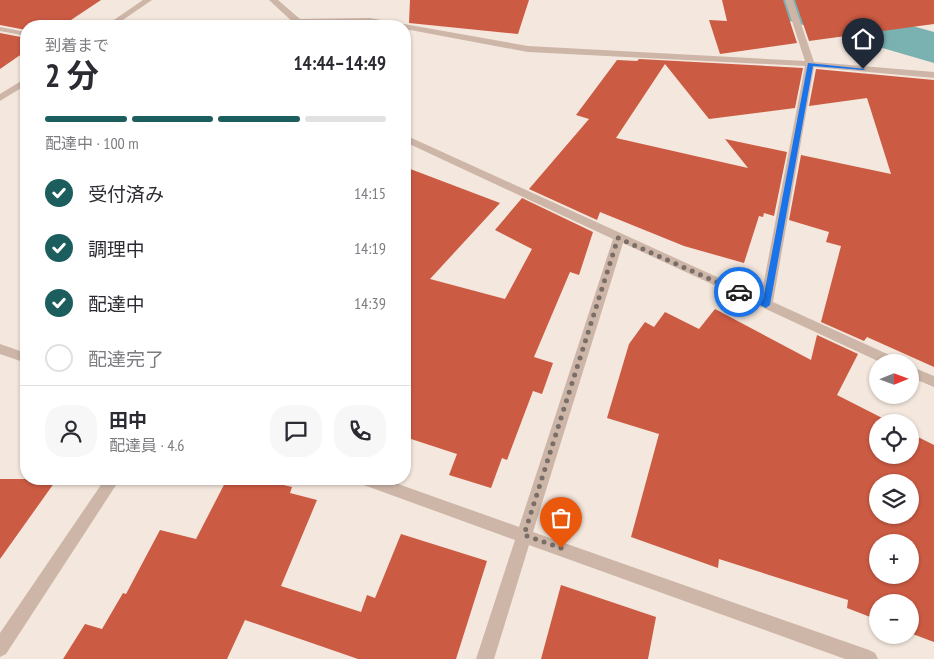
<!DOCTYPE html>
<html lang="ja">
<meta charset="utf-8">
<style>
body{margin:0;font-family:"PT Sans Narrow","Noto Sans JP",sans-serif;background:#f7f7f7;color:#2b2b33;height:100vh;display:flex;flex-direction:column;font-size:19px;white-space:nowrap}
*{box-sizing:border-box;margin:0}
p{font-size:16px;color:#7c7c81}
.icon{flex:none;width:28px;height:28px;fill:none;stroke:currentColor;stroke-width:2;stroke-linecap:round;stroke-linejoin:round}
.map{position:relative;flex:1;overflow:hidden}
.panel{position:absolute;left:20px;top:20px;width:391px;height:465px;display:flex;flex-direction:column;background:#fff;border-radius:20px;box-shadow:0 1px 4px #0004}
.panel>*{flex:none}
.needle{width:32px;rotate:89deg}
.fabs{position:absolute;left:869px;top:354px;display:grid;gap:10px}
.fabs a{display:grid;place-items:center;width:50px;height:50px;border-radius:50%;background:#fff;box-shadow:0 1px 4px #0004;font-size:25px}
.pin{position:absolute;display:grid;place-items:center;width:42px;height:42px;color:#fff;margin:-51px -21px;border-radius:50% 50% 50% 0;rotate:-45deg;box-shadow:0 0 5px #0007}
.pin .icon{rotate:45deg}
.courier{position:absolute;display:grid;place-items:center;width:50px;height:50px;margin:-25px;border:4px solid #1a73e8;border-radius:50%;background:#fff;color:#222;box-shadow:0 1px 6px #0007}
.overview em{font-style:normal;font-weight:700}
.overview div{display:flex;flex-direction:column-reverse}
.overview{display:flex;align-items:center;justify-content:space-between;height:85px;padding:0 25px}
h1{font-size:32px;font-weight:700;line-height:38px}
.bar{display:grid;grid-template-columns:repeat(4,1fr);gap:8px 5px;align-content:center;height:60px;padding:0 25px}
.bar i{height:6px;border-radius:4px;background:#e1e1e2}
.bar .on{background:#1c5d5d}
.bar p{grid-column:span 4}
.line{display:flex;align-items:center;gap:12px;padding:0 25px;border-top:1px solid #e1e1e2}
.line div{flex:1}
.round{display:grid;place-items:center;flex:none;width:52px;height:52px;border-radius:20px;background:#f7f7f7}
ol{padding:0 25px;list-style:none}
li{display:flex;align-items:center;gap:15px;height:55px}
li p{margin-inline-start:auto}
li .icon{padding:5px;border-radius:50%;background:#1c5d5d;color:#fff;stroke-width:4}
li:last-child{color:#7c7c81}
li i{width:28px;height:28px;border:2px solid #e1e1e2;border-radius:50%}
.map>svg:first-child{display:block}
</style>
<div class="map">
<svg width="934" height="659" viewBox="0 0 934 659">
<rect width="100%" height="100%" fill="#f4e7dd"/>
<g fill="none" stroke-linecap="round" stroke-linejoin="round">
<path fill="#7ab2b1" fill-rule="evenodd" d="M745,0h74l115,32v31l-182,-53z"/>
</g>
<path fill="#cc5b43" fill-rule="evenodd" d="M0,0h101l-39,26h-36v4l-26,-5z
M410,0h119l-11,34 -109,-11z
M722,0h61l14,43 -77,11 -11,-34 18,1z
M795,0h139v24l-125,17z
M0,33l26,5v13l-26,18z
M639,59l164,9 -8,40 -86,11 -44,-55 -49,74 132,30 -23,-29 62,13 -13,64 -10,-3 -1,4 -4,-1 -15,47 -60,-17 -84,-34 -3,8 -68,-31 60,-70 -13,-4 41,-55 20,1z
M816,69l118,11v287l-67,-30 -3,4 -43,-19 20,-76 -15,-4 3,-10 -40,-12 12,-65 90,19 -24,-76 -58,8z
M405,167l95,36 -70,76 75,20 27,-50 -37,-19 27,-32 71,34 -14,43 -9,-3 -36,85 19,6 -11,31 -9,-3 -26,69 -5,-2 -11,30 -42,-13 8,-21 -52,-17z
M715,309l96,51 6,-25 41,19 -21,41 53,27h-12v33h32v-22l24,12v197l-24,-9v-31h-32v18l-31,-12 1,-8 -129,-41 -1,9 -87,-31 28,-103 -52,-16 22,-74 16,-22 9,5 11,-15 34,17zM878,482h32v33h-32zM878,542h32v33h-32z
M0,479h57l-57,80z
M227,479h31l34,8 -2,6 27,7 -36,86 80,26 6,-17 8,3 26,-64 86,27 -31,98h-98l-113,-39 -18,39h-164l22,-35 17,5 21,-36 3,1 34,-64 36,9z
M561,585l95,32 -8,42h-107z"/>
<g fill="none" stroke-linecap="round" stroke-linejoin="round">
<path fill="#cdb6a8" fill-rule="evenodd" d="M143,0h9l-38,26h-9z
M269,0h9l22,19 70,-1 158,28 277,15 -20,-61h8l21,62 120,10v6l-120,-11 -41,235 123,56 1,4h-17l-257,-119 -90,289 336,118 6,3 3,6h-33l-316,-114 -35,114h-18l39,-119 -154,-56 -2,-5h25l135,48 94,-288 -208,-97v-7l356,162 44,-231 -277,-14 -123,-23v-3h-15l-20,-4 -67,1 2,3h-8z
M0,27l26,5v4l-26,-5z
M26,78v7l-26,16v-7z
M0,344l26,9v10l-26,-9z
M910,366l24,10v11l-24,-10z
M105,479h15l-114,175 -6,3v-24z"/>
</g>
<path fill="#1a73e8" d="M808,63l58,6 -3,1 -50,-4 -43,239 -4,3 -31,-16 4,-2 24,10z"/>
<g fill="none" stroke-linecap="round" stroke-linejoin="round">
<path stroke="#7a6e68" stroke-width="5" stroke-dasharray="0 9" d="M561,548l-37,-13 94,-297 121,54"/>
</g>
</svg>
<div class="fabs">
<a><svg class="needle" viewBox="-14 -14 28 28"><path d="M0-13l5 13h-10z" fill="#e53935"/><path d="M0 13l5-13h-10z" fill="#7c7c81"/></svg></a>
<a><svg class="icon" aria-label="locate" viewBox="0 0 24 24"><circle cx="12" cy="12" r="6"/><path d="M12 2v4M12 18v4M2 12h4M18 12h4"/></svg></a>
<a><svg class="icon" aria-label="layers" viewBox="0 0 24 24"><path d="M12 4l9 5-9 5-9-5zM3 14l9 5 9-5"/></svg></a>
<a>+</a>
<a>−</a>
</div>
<div class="pin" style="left:561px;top:548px;background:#ea580c"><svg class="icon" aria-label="bag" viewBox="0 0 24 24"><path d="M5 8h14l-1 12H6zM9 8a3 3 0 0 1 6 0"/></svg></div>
<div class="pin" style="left:863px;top:69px;background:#1f2937"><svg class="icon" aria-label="home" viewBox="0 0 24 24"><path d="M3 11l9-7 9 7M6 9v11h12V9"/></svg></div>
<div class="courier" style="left:739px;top:292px"><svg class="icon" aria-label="car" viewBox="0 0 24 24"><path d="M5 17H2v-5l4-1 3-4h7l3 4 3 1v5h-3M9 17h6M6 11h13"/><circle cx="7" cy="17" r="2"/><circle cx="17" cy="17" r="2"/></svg></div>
<section class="panel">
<div class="overview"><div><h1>2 分</h1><p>到着まで</p></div><em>14:44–14:49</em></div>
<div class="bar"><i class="on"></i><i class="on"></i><i class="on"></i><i></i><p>配達中 · 100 m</p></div>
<ol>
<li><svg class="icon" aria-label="check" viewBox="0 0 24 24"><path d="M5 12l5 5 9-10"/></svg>受付済み<p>14:15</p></li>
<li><svg class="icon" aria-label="check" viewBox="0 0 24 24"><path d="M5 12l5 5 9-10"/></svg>調理中<p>14:19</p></li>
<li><svg class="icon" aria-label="check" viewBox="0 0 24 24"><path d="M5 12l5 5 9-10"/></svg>配達中<p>14:39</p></li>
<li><i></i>配達完了</li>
</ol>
<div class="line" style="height:90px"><a class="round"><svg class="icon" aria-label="person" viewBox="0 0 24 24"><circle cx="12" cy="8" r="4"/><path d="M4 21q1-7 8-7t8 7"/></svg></a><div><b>田中</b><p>配達員 · 4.6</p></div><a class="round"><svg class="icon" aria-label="chat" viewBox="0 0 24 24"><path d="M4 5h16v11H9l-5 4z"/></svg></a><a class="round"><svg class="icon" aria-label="phone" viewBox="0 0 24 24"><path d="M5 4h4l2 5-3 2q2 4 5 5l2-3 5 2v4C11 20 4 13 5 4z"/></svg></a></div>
</section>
</div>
